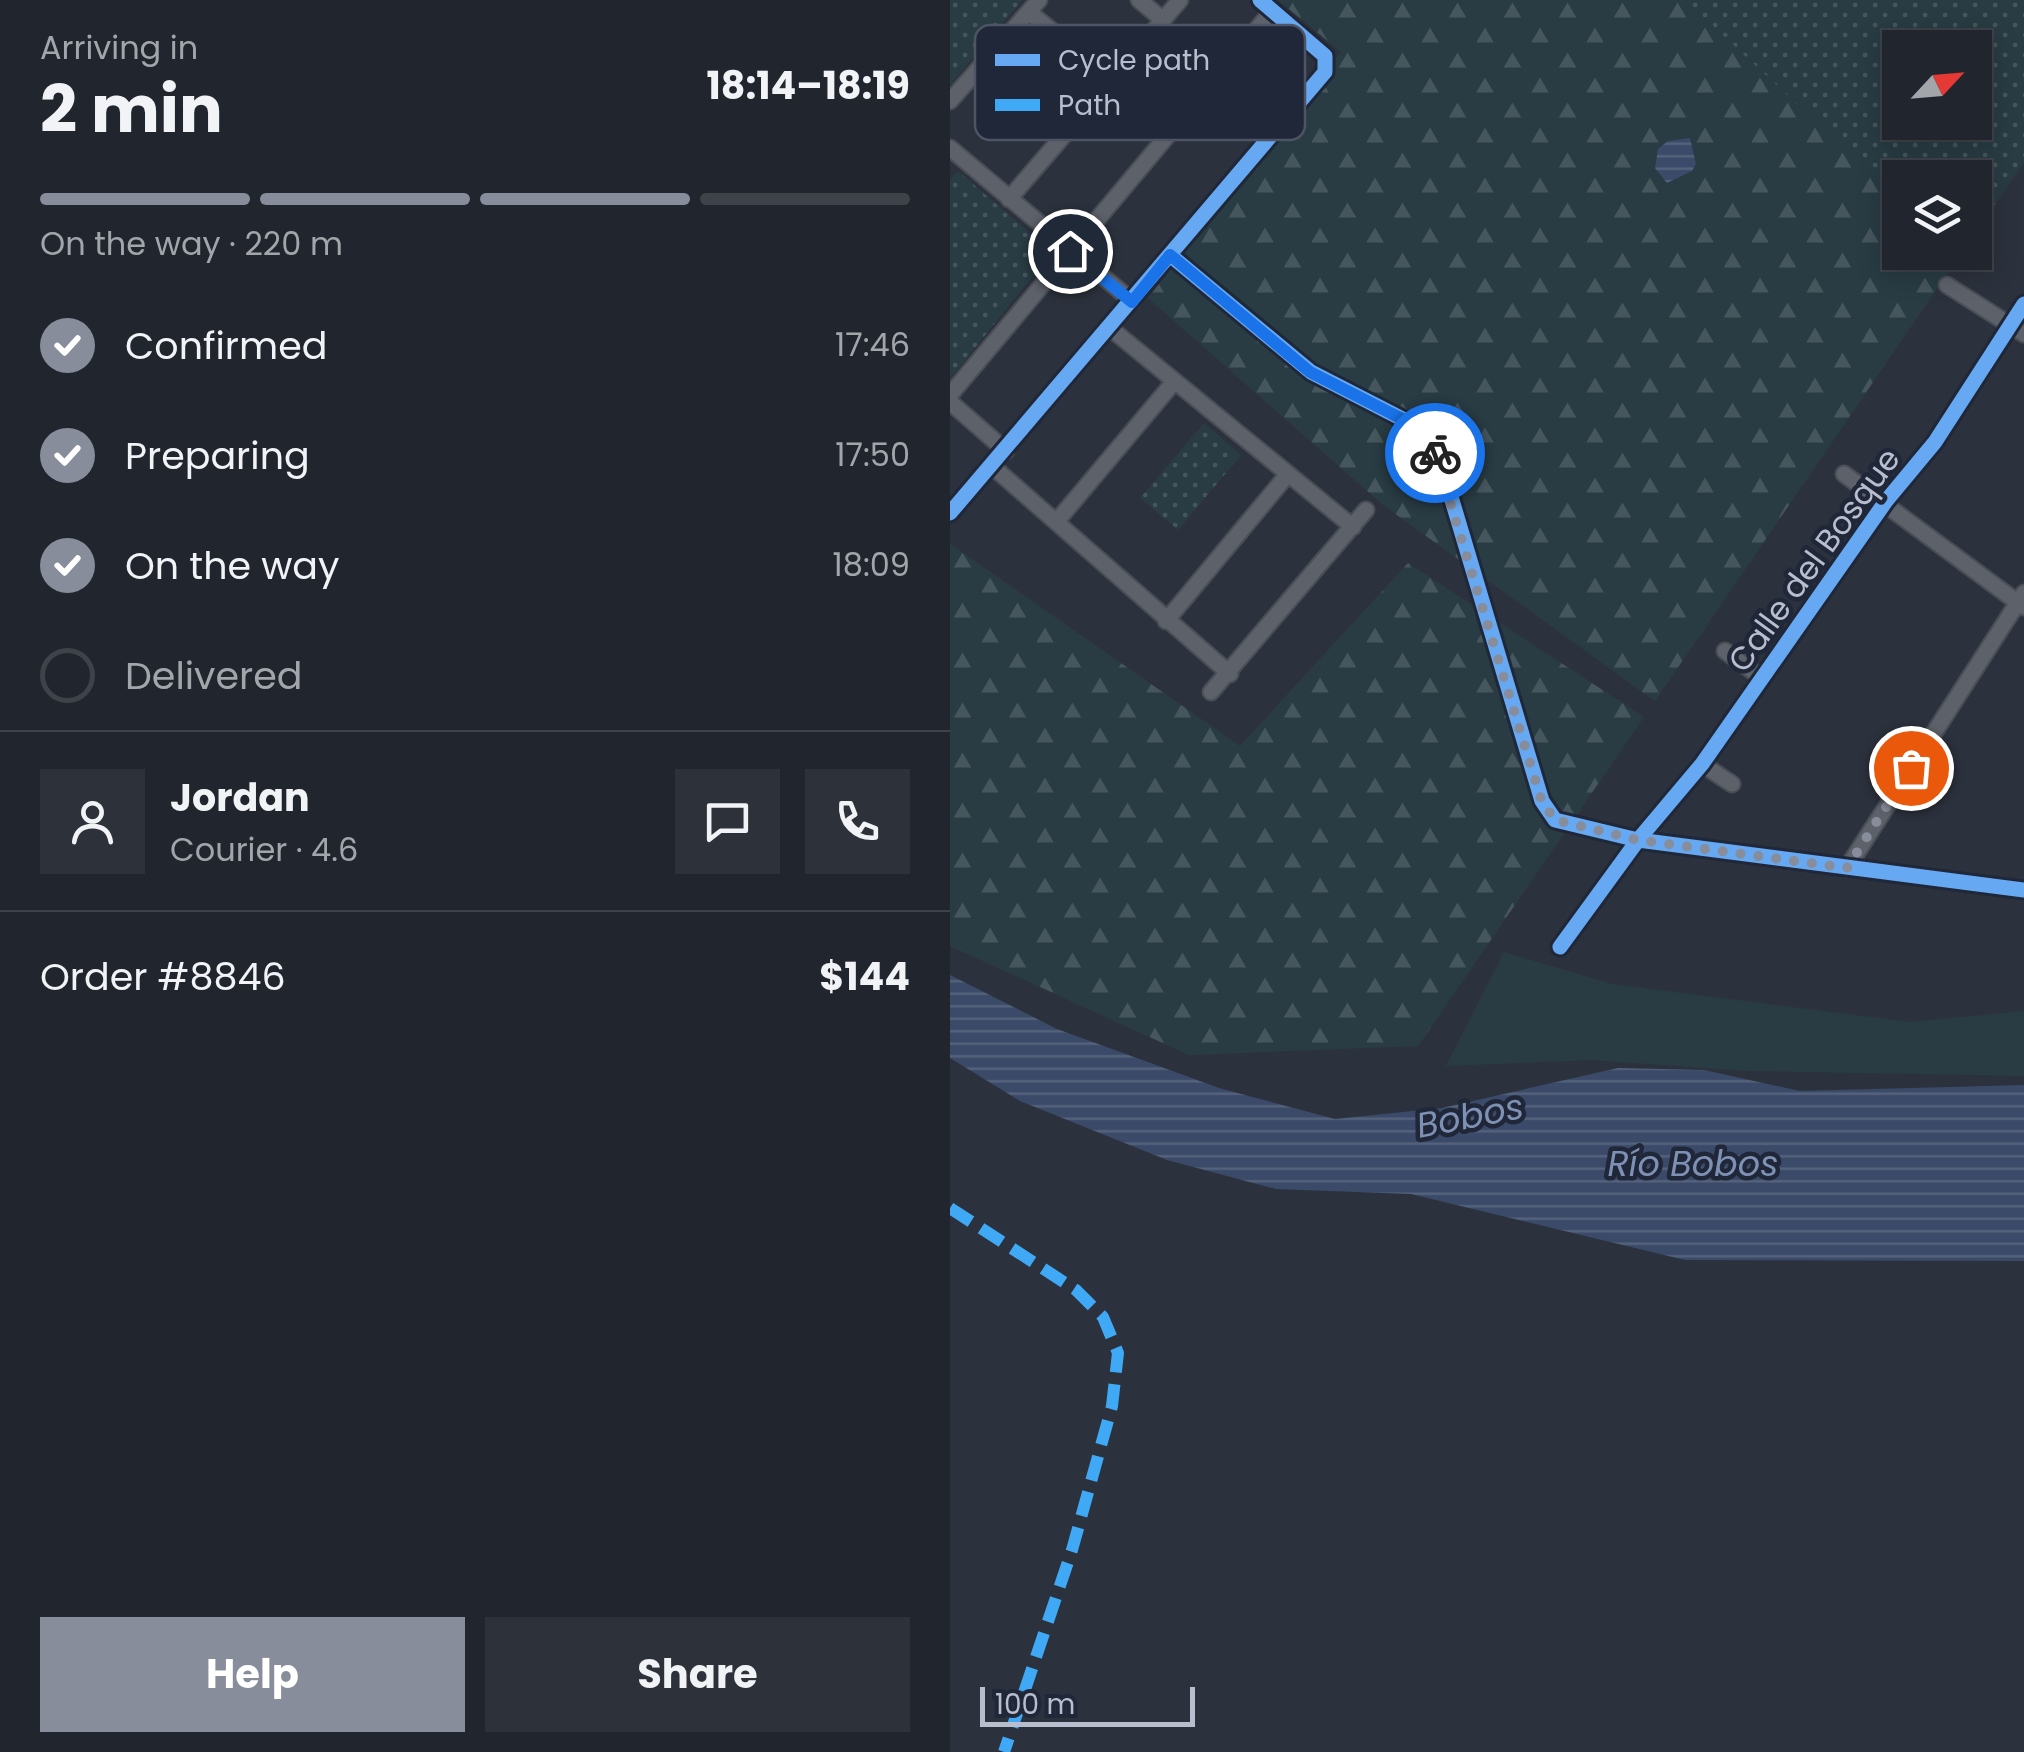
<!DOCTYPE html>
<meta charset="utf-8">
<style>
body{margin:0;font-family:Poppins,sans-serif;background:#2d323a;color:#f1f3f6;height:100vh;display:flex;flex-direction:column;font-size:38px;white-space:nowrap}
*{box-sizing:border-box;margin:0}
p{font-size:32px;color:#a2a5aa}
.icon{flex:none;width:55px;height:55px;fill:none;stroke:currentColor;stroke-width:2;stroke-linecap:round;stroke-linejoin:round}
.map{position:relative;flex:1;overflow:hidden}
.sheet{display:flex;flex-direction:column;background:#21262e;width:950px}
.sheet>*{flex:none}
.needle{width:65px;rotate:64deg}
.buttons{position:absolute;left:932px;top:30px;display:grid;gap:20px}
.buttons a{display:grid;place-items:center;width:110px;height:110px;border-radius:0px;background:#21262e;box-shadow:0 5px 25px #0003,0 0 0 2px #3e434a;font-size:50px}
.scale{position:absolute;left:30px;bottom:25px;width:215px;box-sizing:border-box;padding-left:10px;border:5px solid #b8becd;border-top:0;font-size:28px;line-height:35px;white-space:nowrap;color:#b8becd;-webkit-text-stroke:8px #1f2738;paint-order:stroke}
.pin{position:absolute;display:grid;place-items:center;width:85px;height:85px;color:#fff;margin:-42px;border:5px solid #fff;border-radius:50%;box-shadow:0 2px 10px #0007}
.courier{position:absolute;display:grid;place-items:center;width:100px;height:100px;margin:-50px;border:8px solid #1a73e8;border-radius:50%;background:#fff;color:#222;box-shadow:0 2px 12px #0007}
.overview em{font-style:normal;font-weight:700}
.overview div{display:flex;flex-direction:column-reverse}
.overview{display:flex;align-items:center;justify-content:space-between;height:170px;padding:0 40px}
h1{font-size:65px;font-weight:700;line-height:75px}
.bar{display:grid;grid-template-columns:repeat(4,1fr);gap:15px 10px;align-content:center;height:120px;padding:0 40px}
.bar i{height:12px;border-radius:8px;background:#3e434a}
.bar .active{background:#878d9b}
.bar p{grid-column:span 4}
.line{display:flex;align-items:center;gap:25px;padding:0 40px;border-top:2px solid #3e434a}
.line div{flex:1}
.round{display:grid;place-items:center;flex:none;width:105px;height:105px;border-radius:0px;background:#2d323a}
ol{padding:0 40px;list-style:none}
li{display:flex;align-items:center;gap:30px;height:110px}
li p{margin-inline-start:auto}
li .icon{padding:10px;border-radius:50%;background:#878d9b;color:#fff;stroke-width:4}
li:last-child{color:#a2a5aa}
li i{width:55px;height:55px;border:5px solid #3e434a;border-radius:50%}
.cta{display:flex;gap:20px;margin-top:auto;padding:20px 40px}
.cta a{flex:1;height:115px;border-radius:0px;background:#878d9b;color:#fff;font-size:40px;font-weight:700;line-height:115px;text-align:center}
.cta a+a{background:#2d323a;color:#f1f3f6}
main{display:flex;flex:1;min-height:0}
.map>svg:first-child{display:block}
</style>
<main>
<section class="sheet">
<div class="overview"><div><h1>2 min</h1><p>Arriving in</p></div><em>18:14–18:19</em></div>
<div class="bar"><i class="active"></i><i class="active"></i><i class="active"></i><i></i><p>On the way · 220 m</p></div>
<ol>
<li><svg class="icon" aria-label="check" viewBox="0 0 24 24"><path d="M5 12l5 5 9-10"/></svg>Confirmed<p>17:46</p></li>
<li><svg class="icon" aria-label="check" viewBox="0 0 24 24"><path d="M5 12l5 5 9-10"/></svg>Preparing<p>17:50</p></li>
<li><svg class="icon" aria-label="check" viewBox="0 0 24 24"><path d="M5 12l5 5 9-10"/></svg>On the way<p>18:09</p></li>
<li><i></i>Delivered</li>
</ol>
<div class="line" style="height:180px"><a class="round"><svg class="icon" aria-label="person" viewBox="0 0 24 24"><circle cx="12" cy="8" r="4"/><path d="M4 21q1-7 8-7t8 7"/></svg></a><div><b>Jordan</b><p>Courier · 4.6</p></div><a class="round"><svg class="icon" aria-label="chat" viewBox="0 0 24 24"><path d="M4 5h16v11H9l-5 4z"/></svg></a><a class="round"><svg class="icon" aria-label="phone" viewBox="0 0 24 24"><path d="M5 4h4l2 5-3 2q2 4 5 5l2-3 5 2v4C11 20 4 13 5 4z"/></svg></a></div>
<div class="line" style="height:130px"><div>Order #8846</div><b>$144</b></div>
<div class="cta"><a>Help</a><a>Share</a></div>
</section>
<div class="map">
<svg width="1074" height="1752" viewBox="0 0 1074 1752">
<defs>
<pattern id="forest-firs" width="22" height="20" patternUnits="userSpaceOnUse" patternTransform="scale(2.5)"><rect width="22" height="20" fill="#293c43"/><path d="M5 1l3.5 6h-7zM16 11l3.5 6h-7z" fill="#46565d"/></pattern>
<pattern id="park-dots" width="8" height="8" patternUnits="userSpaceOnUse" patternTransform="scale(2.5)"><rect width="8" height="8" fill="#293c43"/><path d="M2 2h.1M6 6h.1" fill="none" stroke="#46565d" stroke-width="1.8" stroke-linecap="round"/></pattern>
<pattern id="water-rules" width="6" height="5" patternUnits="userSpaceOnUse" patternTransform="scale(2.5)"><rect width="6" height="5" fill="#3a4a68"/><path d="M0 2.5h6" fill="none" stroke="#54627c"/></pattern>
</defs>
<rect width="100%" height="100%" fill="#2c323d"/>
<path fill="#293c43" d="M554,952l108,32 298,38 114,-11v65l-274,-5 -159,-11 -145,6z"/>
<path fill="url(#forest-firs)" d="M328,0h407l215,200v52l60,3 -305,446 -272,-196 -235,-207 193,-246z
M0,544l290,202 168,-183 236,154 -226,329 -229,9 -239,-109z"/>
<path fill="url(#park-dots)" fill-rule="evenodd" d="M0,0h72l-72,85z
M735,0h339v162l-49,71v-55h-75v22zM950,48h75v74h-75z
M8,171l94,81 -102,127v-200z
M254,423l37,32 -63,75 -38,-32z"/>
<path fill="url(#water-rules)" d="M740,138l6,26 -4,7 -25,12 -12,-15 3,-19 10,-8z
M0,975l107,54 162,59 116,31 107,-11 176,-40 86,2 96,21 224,-6v176l-339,-1 -274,-66 -135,-5 -109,-29 -147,-59 -70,-43z"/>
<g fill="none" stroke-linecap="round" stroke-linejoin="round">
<defs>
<path id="minor" d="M189,0l24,20
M79,12l82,67
M26,72l83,67
M0,101l89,-101
M0,148l182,153
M59,199l171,-199
M220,255l141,117 105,54 24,34 102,341 13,19 83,20 386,50
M997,285l77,49
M160,328l243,199
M0,395l322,-384
M0,402l56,49
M42,466l238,208
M894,474l180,133
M0,513l375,-441v-16l-65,-56
M107,521l116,-138
M216,621l122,-147
M775,651l37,27
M261,692l155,-182
M752,764l30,20
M897,868l177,-275
M610,947l78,-107 64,-76 184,-263 49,-59 89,-138"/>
</defs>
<use href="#minor" stroke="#494d55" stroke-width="19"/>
<use href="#minor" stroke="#5d616a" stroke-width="15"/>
<path stroke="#3fa9f5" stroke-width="12" stroke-dasharray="25 12" stroke-linecap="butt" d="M0,1208l126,82 27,27 15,36 -6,53 -40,144 -68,202"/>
<defs>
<path id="cycleway" d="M220,255l141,117 105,54 24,34 102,341 13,19 83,20 386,50
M0,513l375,-441v-16l-65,-56
M610,947l78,-107 64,-76 184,-263 49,-59 89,-138"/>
</defs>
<use href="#cycleway" stroke="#1f2738" stroke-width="21"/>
<use href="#cycleway" stroke="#66a8f1" stroke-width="15"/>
</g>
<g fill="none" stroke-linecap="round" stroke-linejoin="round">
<path stroke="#878d9b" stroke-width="10" stroke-dasharray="0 18" d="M485,453l107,349 13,18 83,20 209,28 64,-100"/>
<path stroke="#1a73e8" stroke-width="12" d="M120,251l62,51 38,-47 140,117 106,54 19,27"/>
</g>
<g text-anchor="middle" stroke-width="9" stroke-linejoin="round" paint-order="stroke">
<g font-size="32" fill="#b8becd" stroke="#1f2738">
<text transform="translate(864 560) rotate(-54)" y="11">Calle del Bosque</text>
</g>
<g font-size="35" font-style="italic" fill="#7e91b4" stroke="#1f2738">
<text transform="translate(520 1116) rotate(-11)" y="12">Bobos</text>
<text x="743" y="1176">Río Bobos</text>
</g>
</g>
<rect x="25" y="25" width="330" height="115" rx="15" fill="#1f2738" stroke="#4d5465" stroke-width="2.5"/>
<rect x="45" y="54" width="45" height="12" fill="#66a8f1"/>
<rect x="45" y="99" width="45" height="12" fill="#3fa9f5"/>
<g font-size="28" fill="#b8becd">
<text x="108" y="70">Cycle path</text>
<text x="108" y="115">Path</text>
</g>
</svg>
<div class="buttons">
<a><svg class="needle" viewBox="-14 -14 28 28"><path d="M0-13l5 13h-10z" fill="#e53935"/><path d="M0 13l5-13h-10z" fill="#a2a5aa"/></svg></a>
<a><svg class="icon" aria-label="layers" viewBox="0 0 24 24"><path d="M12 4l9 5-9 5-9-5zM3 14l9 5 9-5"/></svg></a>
</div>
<div class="scale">100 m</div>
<div class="pin" style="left:961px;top:768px;background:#ea580c"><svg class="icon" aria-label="bag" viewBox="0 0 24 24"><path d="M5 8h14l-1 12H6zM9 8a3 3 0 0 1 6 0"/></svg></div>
<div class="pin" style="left:120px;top:251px;background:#1f2937"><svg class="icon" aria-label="home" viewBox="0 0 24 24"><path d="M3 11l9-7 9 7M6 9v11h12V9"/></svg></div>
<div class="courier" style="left:485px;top:453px"><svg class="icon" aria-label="bike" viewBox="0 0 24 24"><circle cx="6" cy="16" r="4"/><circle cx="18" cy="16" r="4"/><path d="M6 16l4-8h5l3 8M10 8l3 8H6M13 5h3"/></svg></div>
</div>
</main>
